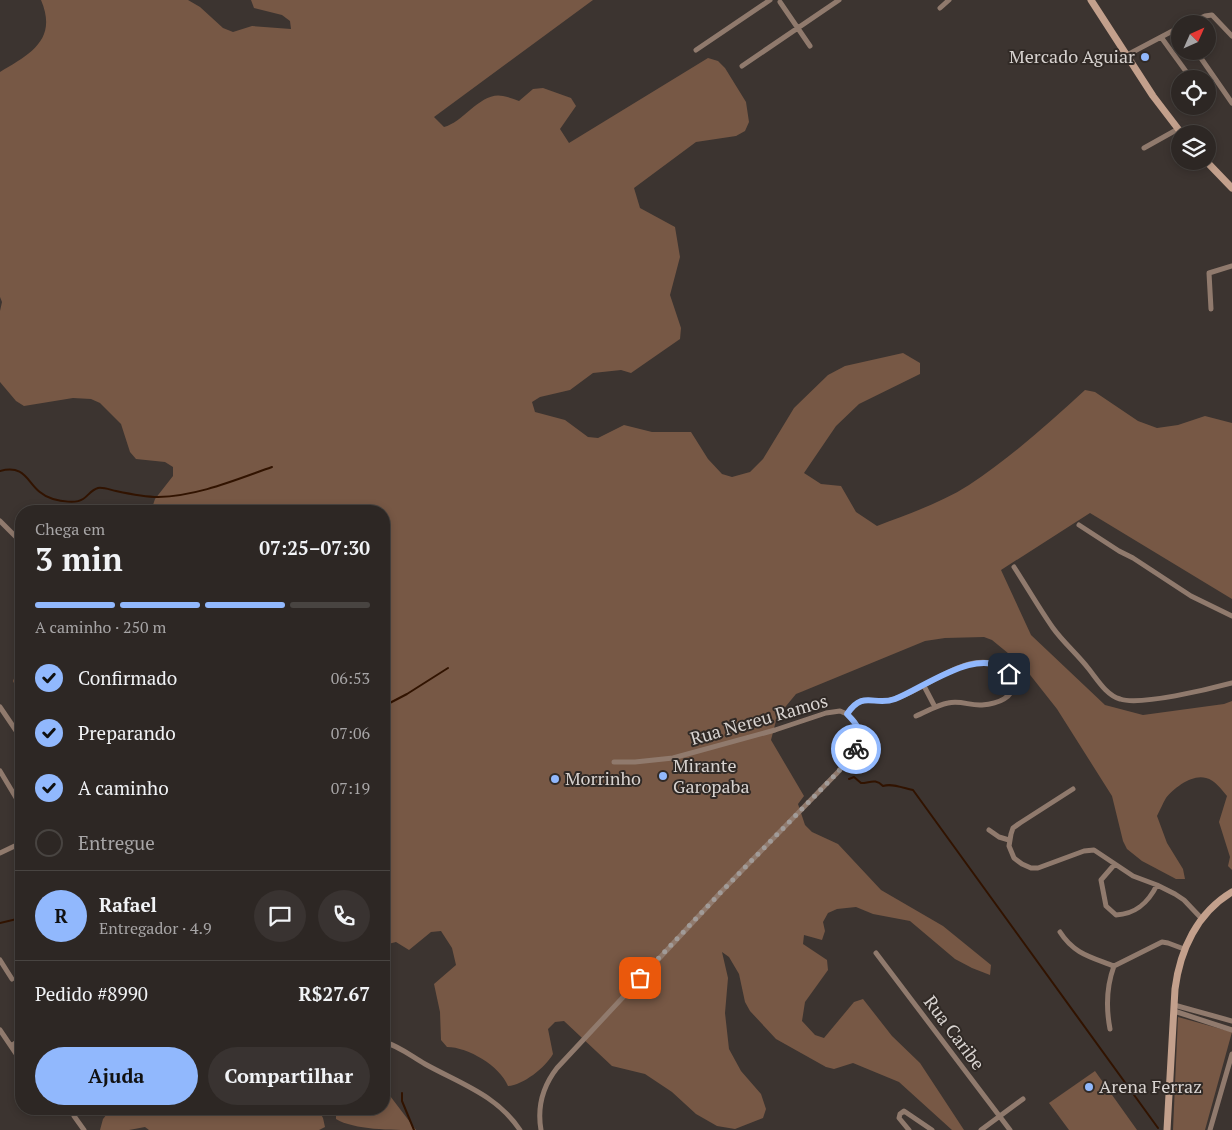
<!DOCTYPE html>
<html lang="pt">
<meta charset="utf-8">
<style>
body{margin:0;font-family:"PT Serif",serif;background:#393331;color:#f1f3f6;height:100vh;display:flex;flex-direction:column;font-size:19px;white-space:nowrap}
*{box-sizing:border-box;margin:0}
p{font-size:16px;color:#a7a5a6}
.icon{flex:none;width:28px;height:28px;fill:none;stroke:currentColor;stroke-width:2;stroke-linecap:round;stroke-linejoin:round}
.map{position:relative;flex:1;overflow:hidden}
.sheet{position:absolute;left:15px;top:505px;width:375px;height:610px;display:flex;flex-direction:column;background:#2d2724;border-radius:20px;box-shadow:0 2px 8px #0003,0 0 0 1px #484441}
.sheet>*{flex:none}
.needle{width:32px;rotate:45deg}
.buttons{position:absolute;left:1171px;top:15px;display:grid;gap:10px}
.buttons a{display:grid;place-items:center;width:45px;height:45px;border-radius:50%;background:#2d2724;box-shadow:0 2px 8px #0003,0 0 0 1px #484441;font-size:25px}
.pin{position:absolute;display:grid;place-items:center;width:42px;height:42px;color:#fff;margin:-21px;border-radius:10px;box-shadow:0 2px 8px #0006}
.courier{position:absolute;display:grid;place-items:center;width:50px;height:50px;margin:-25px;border:4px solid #91b8fd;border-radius:50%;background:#fff;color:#222;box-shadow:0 1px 6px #0007}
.overview em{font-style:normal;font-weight:800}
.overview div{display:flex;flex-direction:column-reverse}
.overview{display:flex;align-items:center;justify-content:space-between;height:85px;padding:0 20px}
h1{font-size:32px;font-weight:800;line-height:38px}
.bar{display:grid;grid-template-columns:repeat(4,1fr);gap:8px 5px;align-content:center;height:60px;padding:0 20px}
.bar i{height:6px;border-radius:4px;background:#484441}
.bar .selected{background:#91b8fd}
.bar p{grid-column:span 4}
.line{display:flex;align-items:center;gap:12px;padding:0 20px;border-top:1px solid #484441}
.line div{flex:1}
.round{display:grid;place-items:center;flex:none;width:52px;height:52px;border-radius:26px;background:#393331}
ol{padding:0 20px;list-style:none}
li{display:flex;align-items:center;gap:15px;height:55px}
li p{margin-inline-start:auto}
li .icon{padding:5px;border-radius:50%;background:#91b8fd;color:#111;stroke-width:4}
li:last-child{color:#a7a5a6}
li i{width:28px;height:28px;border:2px solid #484441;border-radius:50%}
.action{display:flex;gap:10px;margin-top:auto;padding:10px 20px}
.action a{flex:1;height:58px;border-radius:30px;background:#91b8fd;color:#111;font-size:20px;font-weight:800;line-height:58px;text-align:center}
.action a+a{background:#393331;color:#f1f3f6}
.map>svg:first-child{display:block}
</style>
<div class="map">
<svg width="1232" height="1130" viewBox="0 0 1232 1130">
<rect width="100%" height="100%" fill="#3c3430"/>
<path fill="#775845" d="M41,0h147l12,7 23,21 10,4 19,-6 39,3 -1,-8 -8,-6 -28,-7 -3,-8h342l-159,117 10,10c20,-5 37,-36 59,-31 5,1 11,3 16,5l14,-12 10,-1 28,10 5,8 -16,23 9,14 139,-85 10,3 7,7 21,34 3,20 -4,9 -9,5 -40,6 -62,46 6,20 35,19 5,30 -10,38 11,33 -1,11 -49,34 -10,-3 -28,3 -23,17 -30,7 -8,5 3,10 30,8 23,17 10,1 26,-13 28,7h39l17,27 14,15 10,3 18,-5 13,-13 31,-51 34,-33 17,-9 58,-13 17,10v11l-61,30 -23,22 -32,47 17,11 20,2 15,26 21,14c31,-12 64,-23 92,-41 41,-27 79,-61 116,-95l10,2 43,29 19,7 21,-3 27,-9 27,7v176l-142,-86 -89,57 30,65 74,70 38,10 81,-11 8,-3v169l-4,-4 2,-9 -11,-35 8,-26c-6,-7 -12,-16 -21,-18 -14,-4 -32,10 -40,20 -3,5 -6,12 -9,18l10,27 16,26 2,10h-9l-34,-18 -15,-12 -4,-8 -11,-45 -55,-87 -30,-38 -13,-13 -22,-18 -8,-3 -39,1 -20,3 -124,51 -5,2 -19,23 -6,23 33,56 -6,8 7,21 7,7 26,12 43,46 62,36 48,39 -1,10 -18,-7 -17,-9 -45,-38 -37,-7 -17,-7 -19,2 -9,4 -5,9 2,9 -3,9 -18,-5 -1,9 24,16 1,10 -23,32 -3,19 13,14 9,3 30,-36 9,-3 29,37 28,27 44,67h-12l-53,-48 -46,-19 -19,6 -8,-2 -50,-28 -26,-28 -5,-9 -6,-28 -10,-17 -7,-5 6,26 -3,35 4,36 12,22 20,23 5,15 -3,9 -28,11 -18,-3 -21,-12 -24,-22 -27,-18 -33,-8 -48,-45 -9,1 -7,7 5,25c-8,14 -30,31 -45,32 -8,-20 -40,-39 -61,-39l-6,-7 -1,-28 -6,-28 22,-19 -4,-17 -11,-17 -10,1 -22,18 -13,-8 -12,3v-434h-233l4,-12 18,-23v-9l-8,-5 -29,-3 -6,-7 -9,-28 -21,-21 -9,-4 -18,-1 -49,8 -8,-5 -16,-19v-71l2,-9 -2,-5v-225c30,-18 58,-32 41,-72z
M21,661v37l-8,-17z
M1178,1017l54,15 -27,98h-32z
M1095,1071l42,59h-68l-20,-27z
M384,1088l32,42c-24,0 -62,0 -80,-11v-10h48z
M111,1109h207l5,9 2,9 -6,3h-170l-4,-3 -16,3h-29l3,-11z"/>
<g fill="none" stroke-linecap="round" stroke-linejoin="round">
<path stroke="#311300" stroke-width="2" d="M0,471c31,-8 26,20 53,28 7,2 23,5 30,0 5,-3 8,-9 15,-11 5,-1 13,2 18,3 14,3 28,6 42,6 40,-1 77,-17 114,-30
M384,706l23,-12 41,-26
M849,779l5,-2 7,6c9,0 14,-5 22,3 10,-3 20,2 30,4l245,338
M0,923l21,-5
M402,1093v8l12,29"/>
<path stroke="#907a6d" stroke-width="5" d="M780,2l30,44
M940,8l9,-8
M1187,24l18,-8 7,-1 20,21
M1161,37l29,40
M696,50l74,-50
M1196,51l36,52
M1127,55l53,-28
M742,66l97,-66
M1144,148l34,-19
M1211,309l-2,-36 23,-7
M0,521l21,21
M1079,525l40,26 14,7 58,38 41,20
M1014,567c13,20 25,41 39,61 10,14 24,26 35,40 9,11 18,27 32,31 20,7 90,-10 112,-16
M924,686l11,21
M0,707l21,31
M847,714c16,-24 26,-8 47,-15 32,-9 72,-49 106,-33 5,3 10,8 12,14 5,18 -16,24 -30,25 -12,1 -21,-5 -34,-2 -11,2 -22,9 -32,13
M0,771l21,35
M1073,789l-53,34 -7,5 -2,6 -2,12 5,12 8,6 9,4h7l46,-17 10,-1 39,26 24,9 18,9 9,6 18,19
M989,830l10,7 10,3
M0,853l21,-10
M1114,865l-13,15 5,26 10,9c20,-1 32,-12 41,-30
M1060,932c14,22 31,25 54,34
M384,945l2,-13
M876,953l134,177
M0,960l12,19
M1174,1005l58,16
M1174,1011l58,19
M1110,1029c-4,-21 -3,-44 4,-63l48,-24 6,1 16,6
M0,1030l21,31
M384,1042c15,4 27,14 41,22 34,19 72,31 95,66
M11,1046l10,-7
M74,1116l10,14
M541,1130c-4,-23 2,-44 16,-62l165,-177 116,-119 21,-27 2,-12 -7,-12 -7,-7 -7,-3 -14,2 -51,17 -102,28 -38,4h-21
M909,1130l-10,-12 1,-4 4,-3 28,19
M981,1130l42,-31
M1210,1130l22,-76"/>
<path stroke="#c3a08c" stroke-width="7" d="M1091,0l62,96 29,38
M1206,161l26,27
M1167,1130l8,-141c5,-39 22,-76 57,-97"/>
</g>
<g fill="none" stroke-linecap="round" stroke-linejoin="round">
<path stroke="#a19b98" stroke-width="5" stroke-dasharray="0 9" d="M640,978l82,-87 116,-119 18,-23"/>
<path stroke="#91b8fd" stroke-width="6" d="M856,749c10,-14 1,-25 -9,-35 17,-25 27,-7 48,-15 29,-11 88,-57 114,-25"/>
</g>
<g fill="#91b8fd" stroke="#312a26" stroke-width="2">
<circle cx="1145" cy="57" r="5"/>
<circle cx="663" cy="776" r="5"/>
<circle cx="555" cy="779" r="5"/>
<circle cx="1089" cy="1087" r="5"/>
</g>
<g text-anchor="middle" stroke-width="4" stroke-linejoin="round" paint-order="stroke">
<g font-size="18" fill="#d8d3d0" stroke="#312a26" text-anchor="start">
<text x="1135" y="63" text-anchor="end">Mercado Aguiar</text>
<text x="673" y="772">Mirante<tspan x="673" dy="21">Garopaba</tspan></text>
<text x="565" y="785">Morrinho</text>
<text x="1099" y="1093">Arena Ferraz</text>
</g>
<g font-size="18" fill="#d8d3d0" stroke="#312a26">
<text transform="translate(759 720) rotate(-16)" y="6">Rua Nereu Ramos</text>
<text transform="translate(954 1033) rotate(53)" y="6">Rua Caribe</text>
</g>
</g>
</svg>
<div class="buttons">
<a><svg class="needle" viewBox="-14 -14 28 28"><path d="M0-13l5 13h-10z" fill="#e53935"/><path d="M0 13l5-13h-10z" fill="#a7a5a6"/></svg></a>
<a><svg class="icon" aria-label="locate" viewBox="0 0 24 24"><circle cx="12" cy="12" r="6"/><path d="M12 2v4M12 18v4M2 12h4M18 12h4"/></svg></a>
<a><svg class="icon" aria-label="layers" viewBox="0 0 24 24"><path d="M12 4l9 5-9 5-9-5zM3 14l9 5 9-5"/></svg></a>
</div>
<div class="pin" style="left:640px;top:978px;background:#ea580c"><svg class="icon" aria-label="bag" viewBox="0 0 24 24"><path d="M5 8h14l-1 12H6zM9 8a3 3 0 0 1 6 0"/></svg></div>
<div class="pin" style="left:1009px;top:674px;background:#1f2937"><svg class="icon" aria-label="home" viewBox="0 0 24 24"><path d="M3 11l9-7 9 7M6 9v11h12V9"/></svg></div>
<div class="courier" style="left:856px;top:749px"><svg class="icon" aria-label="bike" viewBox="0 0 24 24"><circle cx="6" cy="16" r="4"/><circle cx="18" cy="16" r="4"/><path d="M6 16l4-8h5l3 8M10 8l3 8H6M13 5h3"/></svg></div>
<section class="sheet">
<div class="overview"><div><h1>3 min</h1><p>Chega em</p></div><em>07:25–07:30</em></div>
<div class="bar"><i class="selected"></i><i class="selected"></i><i class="selected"></i><i></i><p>A caminho · 250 m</p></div>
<ol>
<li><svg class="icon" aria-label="check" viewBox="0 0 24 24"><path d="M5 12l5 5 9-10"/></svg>Confirmado<p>06:53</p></li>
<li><svg class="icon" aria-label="check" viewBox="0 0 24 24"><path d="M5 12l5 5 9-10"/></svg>Preparando<p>07:06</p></li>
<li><svg class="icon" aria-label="check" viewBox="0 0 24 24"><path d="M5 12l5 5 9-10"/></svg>A caminho<p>07:19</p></li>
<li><i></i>Entregue</li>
</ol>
<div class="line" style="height:90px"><b class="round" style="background:#91b8fd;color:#111">R</b><div><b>Rafael</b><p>Entregador · 4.9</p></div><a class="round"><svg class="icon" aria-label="chat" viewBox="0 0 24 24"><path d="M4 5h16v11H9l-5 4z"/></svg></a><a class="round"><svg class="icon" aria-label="phone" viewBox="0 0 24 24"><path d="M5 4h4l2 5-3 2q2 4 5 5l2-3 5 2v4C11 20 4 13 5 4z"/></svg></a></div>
<div class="line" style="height:65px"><div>Pedido #8990</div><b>R$27.67</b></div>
<div class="action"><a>Ajuda</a><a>Compartilhar</a></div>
</section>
</div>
